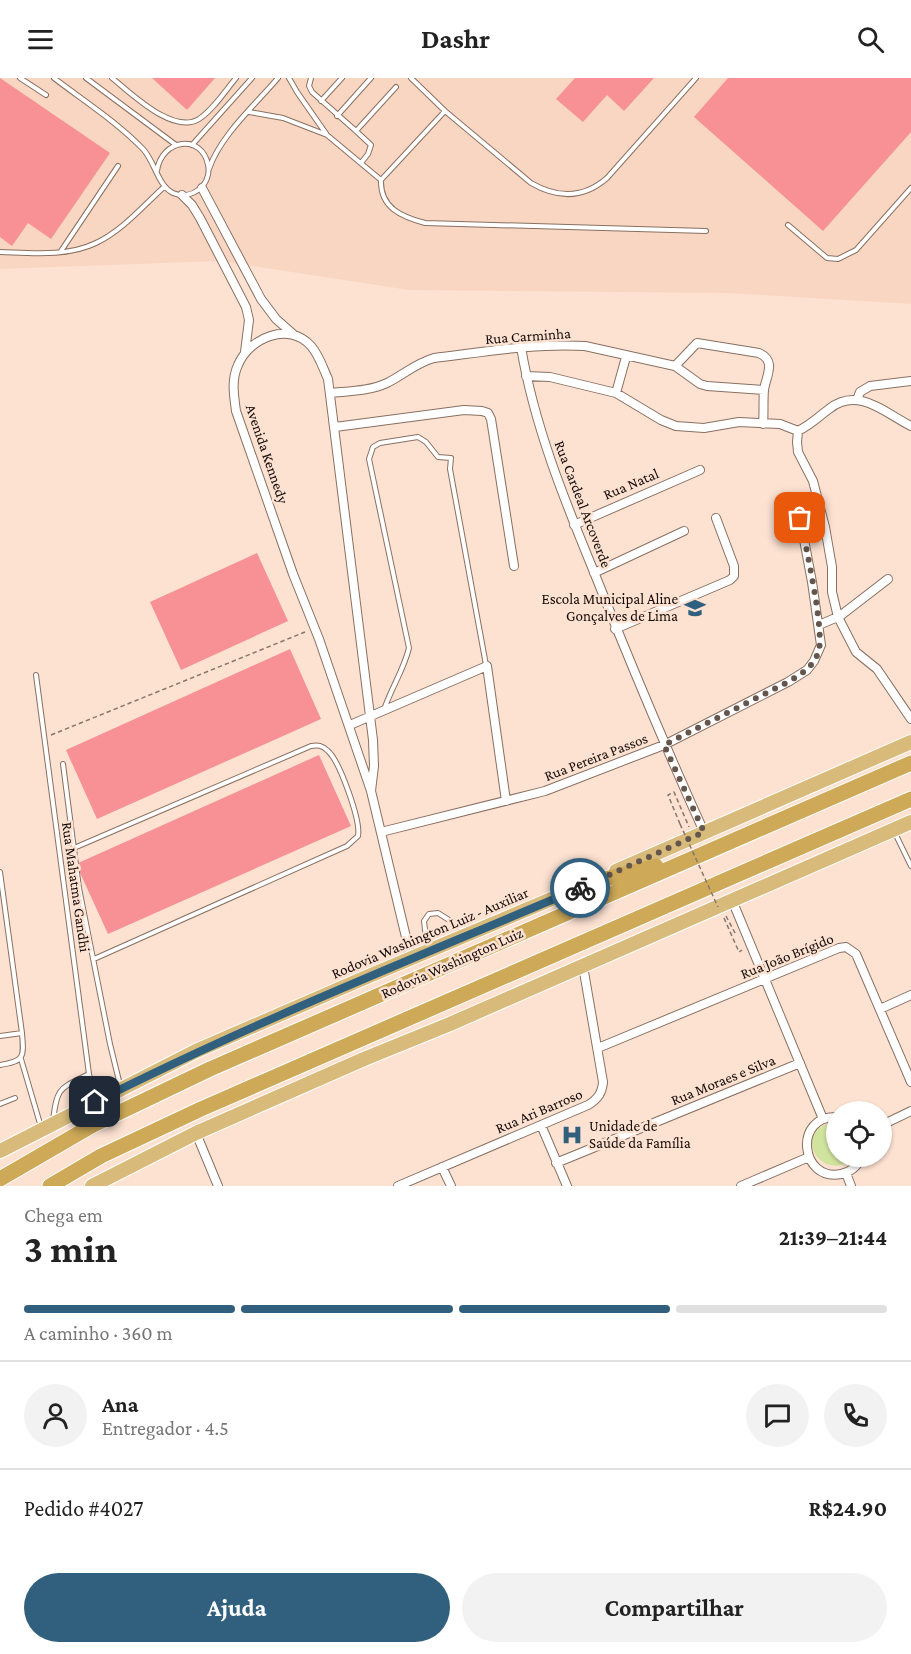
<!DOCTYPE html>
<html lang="pt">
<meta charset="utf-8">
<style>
body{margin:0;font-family:"Crimson Pro",serif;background:#f2f2f2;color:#222;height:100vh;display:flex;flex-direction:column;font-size:22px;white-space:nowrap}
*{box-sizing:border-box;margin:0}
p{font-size:20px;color:#767676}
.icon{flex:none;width:33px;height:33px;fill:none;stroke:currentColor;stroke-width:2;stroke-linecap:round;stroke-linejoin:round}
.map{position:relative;height:1108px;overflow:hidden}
.sheet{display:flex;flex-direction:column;background:#fff;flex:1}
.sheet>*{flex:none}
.tools{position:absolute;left:826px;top:1023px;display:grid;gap:12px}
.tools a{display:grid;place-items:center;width:66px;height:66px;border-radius:50%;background:#fff;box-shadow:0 2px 4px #0004;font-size:30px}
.pin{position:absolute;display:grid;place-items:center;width:51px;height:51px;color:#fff;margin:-26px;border-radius:12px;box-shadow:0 3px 9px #0006}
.courier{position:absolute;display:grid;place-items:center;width:60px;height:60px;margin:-30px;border:4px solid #31607f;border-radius:50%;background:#fff;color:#222;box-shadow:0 2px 8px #0007}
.overview em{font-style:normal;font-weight:700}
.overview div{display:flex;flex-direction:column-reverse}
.overview{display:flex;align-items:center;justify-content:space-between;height:102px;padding:0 24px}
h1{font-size:39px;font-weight:700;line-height:45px}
.bar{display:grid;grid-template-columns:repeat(4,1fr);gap:9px 6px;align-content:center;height:72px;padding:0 24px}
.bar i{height:8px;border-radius:4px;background:#e0e0e0}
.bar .selected{background:#31607f}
.bar p{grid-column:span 4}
.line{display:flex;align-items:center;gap:15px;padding:0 24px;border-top:2px solid #e0e0e0}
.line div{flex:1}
.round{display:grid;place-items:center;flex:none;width:63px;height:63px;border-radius:32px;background:#f2f2f2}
.primary-button{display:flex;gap:12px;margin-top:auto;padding:12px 24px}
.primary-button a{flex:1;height:69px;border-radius:36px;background:#31607f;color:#fff;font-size:24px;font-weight:700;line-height:69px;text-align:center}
.primary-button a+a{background:#f2f2f2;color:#222}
header{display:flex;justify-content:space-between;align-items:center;height:78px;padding:0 24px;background:#fff;font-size:27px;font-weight:700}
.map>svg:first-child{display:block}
</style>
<header><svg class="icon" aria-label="menu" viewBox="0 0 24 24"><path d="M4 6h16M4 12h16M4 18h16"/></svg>Dashr<svg class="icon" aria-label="search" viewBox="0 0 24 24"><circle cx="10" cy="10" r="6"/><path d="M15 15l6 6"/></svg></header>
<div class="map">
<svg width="911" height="1108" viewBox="0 0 911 1108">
<rect width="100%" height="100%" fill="#fde2d2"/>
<path fill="#f9d6c2" d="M0,0h911v226l-183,-11 -319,-3 -190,-29 -219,8z"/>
<path fill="#d1e49e" d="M832,1044h5v34l17,1c-29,29 -65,-23 -22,-35z"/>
<path fill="#f79196" d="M0,0l110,75 -59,86 -23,-16 -16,23 -12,-9z
M152,0h63l-28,32z
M575,0h79l-30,33 -17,-16 -24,27 -27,-23z
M728,0h183v54l-88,99 -129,-114z
M257,475l31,68 -107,49 -31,-68z
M290,571l31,70 -224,100 -31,-69z
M319,677l32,71 -243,108 -32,-70z"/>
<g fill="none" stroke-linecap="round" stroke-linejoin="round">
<defs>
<path id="service" d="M20,0l26,17
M54,0c30,23 63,44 89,71 12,13 15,37 30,44 18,8 39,-8 35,-28 -6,-32 -47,-26 -51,6
M86,0l90,67
M112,0c19,15 61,57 87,41 15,-10 26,-28 37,-41
M289,0l8,14 30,43 54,45
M311,0l-2,8 3,6 44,39 40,-44
M411,0l34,33 86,72c26,15 52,16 76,-5l89,-100
M321,23l21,-23
M445,33l-64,69c-1,28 21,37 44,43l281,8
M249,34l34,6 44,17
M337,38l34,-38
M356,53l15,14 -3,9 -7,9
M192,67l60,-67
M209,91c11,-33 46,-64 69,-91
M788,147l39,33 11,1 18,-9 55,-62
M61,173l57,-85
M0,174c31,1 67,5 96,-9 26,-12 47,-37 68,-56
M36,597l53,399 5,24
M385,629c7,-20 19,-38 24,-59l-40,-189 4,-12 7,-4 38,-6 8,5 12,15 13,1 -1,11 36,196
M63,686l16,124 31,156 10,41
M894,753l17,35
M74,770l237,-102c7,-1 11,-1 17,5 12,11 33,70 30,85l-11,10 -253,113
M0,794l22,161 -22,3
M427,869l-3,-26 5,-7 9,-1 30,19
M21,981l20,68
M0,987c25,-4 24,-8 22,-32
M0,1026l15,-6
M53,1043c4,-34 6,-32 36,-47"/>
<path id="minor" d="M202,110l59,111 15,20 17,15
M182,117l10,10 8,13 46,89 3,13 -4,32
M521,269c13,78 43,152 73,225 35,88 71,174 110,260
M675,288l22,-23 62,10c18,8 7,23 5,37 -1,11 0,23 -1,34
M526,298l24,1 66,16 45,27 15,6 28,2 35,-6 41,2 18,7
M330,315c19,-2 40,-2 57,-10 16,-8 29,-20 47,-25 50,-6 101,-15 151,-12l90,20 25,18 7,2 57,4
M616,315l10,-36
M857,322l3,-8 10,-6 41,-5
M335,349l129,-17 18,1 6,2 3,6 23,147
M798,353l-1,11 1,10 15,29 12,46 7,40v25l6,25 18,35 21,17 34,50
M798,353c14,-7 20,-14 31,-22 29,-23 56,4 82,17
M574,447l126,-55
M594,495l90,-42
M819,547l21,-9 48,-37
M615,551l115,-49 4,-4v-10l-18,-48
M350,647l137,-59 19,135
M371,713l3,-25 -1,-26 -45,-361c-5,-11 -9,-24 -17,-33 -22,-25 -62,-8 -73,19 -7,15 -4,31 -2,46l57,163 26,65 52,152 40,167
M381,754l164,-41 119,-46 124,-63 19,-12 7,-9 7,-16 -9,-63 -16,-85
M732,822l91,219
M880,931l31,-14
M598,970l241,-100 7,-1 10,7 55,128
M837,1039c-44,-2 -37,65 4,57 10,-2 17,-8 21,-18
M541,1047l26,61
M882,1047l29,-14
M196,1055l22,53
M556,1085l244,-100
M442,1089l9,19
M846,1095l5,13
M398,1108l190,-81c10,-6 14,-12 15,-23l-20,-116
M741,1108l68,-29"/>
<path id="trunk" d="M616,793l295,-129
M0,1073l196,-100 173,-75 230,-97
M92,1108l104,-53 168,-74 86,-35 461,-202"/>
<path id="motorway" d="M590,805l66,-17
M0,1101l93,-54 117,-56 701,-306
M50,1108l51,-30 100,-47 710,-310"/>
</defs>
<use href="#service" stroke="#887062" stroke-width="6"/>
<use href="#minor" stroke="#887062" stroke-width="10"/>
<use href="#trunk" stroke="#fff" stroke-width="16"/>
<use href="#motorway" stroke="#fff" stroke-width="17"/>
<path stroke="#88766c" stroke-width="1.5" stroke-dasharray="4.5 3" stroke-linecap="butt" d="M51,657l254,-103
M680,746l-12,-29 6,-3 15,35
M726,838l9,17
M724,840l15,34 3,-2"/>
<use href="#service" stroke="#fff" stroke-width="4"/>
<use href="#minor" stroke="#fff" stroke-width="8"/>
<use href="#trunk" stroke="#d8bb7a" stroke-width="14"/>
<use href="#motorway" stroke="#ceaa58" stroke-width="15"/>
<path stroke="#88766c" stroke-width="1.5" stroke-dasharray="4.5 3" stroke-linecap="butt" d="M680,746l38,83"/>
</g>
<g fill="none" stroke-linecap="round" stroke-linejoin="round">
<path stroke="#65564d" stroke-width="6" stroke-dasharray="0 10.8" d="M580,810l124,-56 -40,-87 124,-63c13,-8 25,-15 30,-29 8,-18 -13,-110 -18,-135"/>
<path stroke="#31607f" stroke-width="8" d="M95,1024c158,-80 323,-145 485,-214"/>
</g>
<defs>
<symbol id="school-bare" viewBox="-9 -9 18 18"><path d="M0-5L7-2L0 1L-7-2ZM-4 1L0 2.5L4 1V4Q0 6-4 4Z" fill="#31607f" stroke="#fde2d2" stroke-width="2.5" paint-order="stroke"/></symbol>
<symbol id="hospital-bare" viewBox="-9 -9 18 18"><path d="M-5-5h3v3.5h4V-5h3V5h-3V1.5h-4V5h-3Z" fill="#31607f" stroke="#fde2d2" stroke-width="2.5" paint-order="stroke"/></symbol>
</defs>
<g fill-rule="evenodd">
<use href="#school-bare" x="680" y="515" width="30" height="30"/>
<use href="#hospital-bare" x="557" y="1042" width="30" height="30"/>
</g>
<g text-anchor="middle" stroke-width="5" stroke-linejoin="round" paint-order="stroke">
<g font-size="15" fill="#130a06" stroke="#fde2d2">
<text transform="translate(528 258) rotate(-4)" y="5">Rua Carminha</text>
<text transform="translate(267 376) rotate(71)" y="5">Avenida Kennedy</text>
<text transform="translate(631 406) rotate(-23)" y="5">Rua Natal</text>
<text transform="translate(583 426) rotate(69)" y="5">Rua Cardeal Arcoverde</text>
<text transform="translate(596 679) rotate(-21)" y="5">Rua Pereira Passos</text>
<text transform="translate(76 809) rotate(82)" y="5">Rua Mahatma Gandhi</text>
<text transform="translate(430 855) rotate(-23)" y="5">Rodovia Washington Luiz - Auxiliar</text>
<text transform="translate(787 878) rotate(-22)" y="5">Rua João Brígido</text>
<text transform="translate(452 885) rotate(-24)" y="5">Rodovia Washington Luiz</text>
<text transform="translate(723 1002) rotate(-22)" y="5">Rua Moraes e Silva</text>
<text transform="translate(539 1033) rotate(-23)" y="5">Rua Ari Barroso</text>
</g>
<g font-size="15" fill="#130a06" stroke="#fde2d2" text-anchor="end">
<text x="678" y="526">Escola Municipal Aline<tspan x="678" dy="17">Gonçalves de Lima</tspan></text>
<text x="589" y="1053" text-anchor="start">Unidade de<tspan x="589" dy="17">Saúde da Família</tspan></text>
</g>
</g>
</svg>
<div class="tools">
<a><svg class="icon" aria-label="locate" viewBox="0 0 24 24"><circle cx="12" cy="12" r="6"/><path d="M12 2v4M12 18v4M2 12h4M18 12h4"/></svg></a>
</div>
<div class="pin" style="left:800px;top:440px;background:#ea580c"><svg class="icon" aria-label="bag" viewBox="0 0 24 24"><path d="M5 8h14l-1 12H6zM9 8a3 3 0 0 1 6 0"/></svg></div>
<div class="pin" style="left:95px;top:1024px;background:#1f2937"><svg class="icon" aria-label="home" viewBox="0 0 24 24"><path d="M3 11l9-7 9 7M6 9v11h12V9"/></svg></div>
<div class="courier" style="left:580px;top:810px"><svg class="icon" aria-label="bike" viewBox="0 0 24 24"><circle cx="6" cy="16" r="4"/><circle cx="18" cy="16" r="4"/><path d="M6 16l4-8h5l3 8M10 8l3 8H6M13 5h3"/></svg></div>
</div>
<section class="sheet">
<div class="overview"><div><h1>3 min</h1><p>Chega em</p></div><em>21:39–21:44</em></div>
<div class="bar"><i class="selected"></i><i class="selected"></i><i class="selected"></i><i></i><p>A caminho · 360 m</p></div>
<div class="line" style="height:108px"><a class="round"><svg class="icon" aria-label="person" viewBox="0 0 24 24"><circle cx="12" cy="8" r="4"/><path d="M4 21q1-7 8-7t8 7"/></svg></a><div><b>Ana</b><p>Entregador · 4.5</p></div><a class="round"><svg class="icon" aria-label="chat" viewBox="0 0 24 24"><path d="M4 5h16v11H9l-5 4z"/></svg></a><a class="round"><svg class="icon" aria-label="phone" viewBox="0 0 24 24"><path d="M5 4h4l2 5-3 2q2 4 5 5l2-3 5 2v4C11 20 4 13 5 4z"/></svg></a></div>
<div class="line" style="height:78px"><div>Pedido #4027</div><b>R$24.90</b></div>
<div class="primary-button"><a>Ajuda</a><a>Compartilhar</a></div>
</section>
